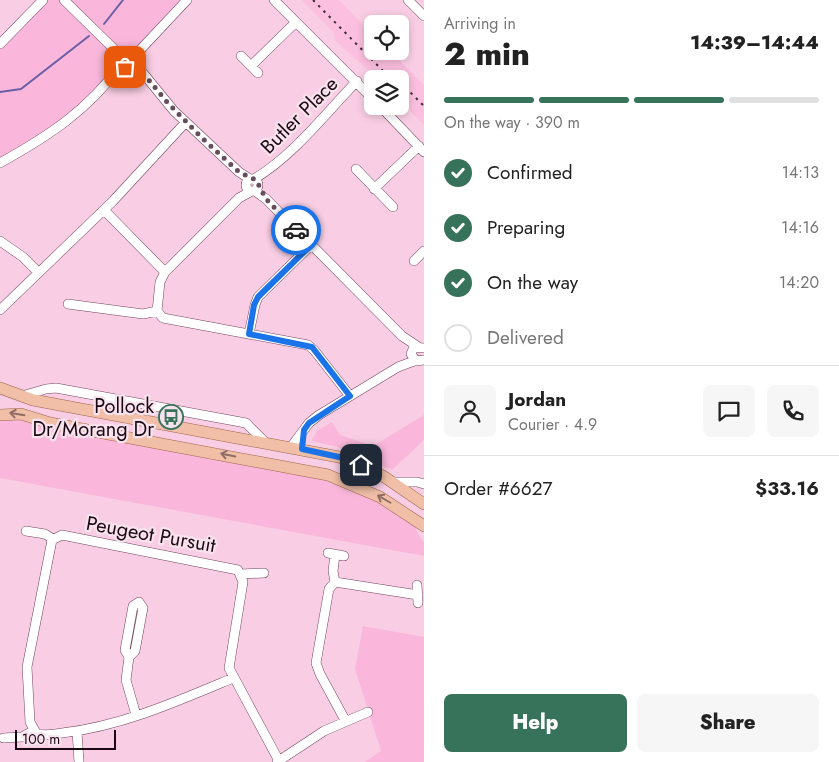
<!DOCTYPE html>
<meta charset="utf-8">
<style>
body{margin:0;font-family:Jost,sans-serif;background:#f6f6f6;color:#222;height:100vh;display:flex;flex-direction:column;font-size:19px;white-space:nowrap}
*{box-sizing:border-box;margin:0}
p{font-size:16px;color:#767676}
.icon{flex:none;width:28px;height:28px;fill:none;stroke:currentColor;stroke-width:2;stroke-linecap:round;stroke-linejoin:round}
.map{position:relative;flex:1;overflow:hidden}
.panel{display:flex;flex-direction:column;background:#fff;width:415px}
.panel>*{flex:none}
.fabs{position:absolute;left:364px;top:15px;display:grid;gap:10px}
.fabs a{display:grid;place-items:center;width:45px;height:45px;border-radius:8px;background:#fff;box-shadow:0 2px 8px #0003;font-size:25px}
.scale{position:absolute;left:15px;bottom:12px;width:101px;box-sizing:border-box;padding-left:5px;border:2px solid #190812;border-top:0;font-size:14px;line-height:18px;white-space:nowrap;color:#190812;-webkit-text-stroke:4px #f8e2ed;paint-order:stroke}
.pin{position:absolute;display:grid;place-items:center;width:42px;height:42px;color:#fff;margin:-21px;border-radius:10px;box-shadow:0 2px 8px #0006}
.courier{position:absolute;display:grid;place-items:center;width:50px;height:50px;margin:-25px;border:4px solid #1a73e8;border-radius:50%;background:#fff;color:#222;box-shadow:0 1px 6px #0007}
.overview em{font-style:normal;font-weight:800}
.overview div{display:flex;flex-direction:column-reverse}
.overview{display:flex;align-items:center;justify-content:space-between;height:85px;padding:0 20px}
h1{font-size:32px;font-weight:800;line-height:38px}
.bar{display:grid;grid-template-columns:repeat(4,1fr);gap:8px 5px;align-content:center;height:60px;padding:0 20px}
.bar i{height:6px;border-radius:4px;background:#e0e0e0}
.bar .on{background:#37725b}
.bar p{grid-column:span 4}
.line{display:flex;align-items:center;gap:12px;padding:0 20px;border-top:1px solid #e0e0e0}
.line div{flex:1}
.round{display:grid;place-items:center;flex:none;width:52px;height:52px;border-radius:8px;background:#f6f6f6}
ol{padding:0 20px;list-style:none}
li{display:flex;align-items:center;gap:15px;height:55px}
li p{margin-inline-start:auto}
li .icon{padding:5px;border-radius:50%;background:#37725b;color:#fff;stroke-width:4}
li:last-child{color:#767676}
li i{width:28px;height:28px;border:2px solid #e0e0e0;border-radius:50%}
.primary-button{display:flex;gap:10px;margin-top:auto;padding:10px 20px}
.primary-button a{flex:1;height:58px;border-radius:8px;background:#37725b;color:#fff;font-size:20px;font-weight:800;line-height:58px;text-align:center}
.primary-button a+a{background:#f6f6f6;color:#222}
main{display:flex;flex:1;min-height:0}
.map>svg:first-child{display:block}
</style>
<main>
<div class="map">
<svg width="424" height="762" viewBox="0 0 424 762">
<rect width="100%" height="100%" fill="#f9cee4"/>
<path fill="#fcbfdf" d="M302,0h37l33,34v17h18l34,34v40l-24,-24v-22h-22l-42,-38 -3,-9z"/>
<path fill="#fab7db" d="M47,0h13l59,61 -4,10 -70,64 -45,25v-113z
M70,0h114l-45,47 -11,5 -12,-6z
M424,415v25l-32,30 -54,-23 -27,-6 6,-10 15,-9 8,13 33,11z
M15,418l24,8 268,50c31,8 85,25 107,50 4,5 4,11 10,16v14l-424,-78v-58z
M363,626l61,11v125h-59l16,-11 -26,-82z"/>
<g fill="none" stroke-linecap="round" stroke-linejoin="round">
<path stroke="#6a5ea5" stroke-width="2" d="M104,24l19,-24
M0,92l21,-3 68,-53"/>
<defs>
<path id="minor" d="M64,0l49,48 9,13
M274,0l98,98
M408,0l16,16
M0,44l43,-44
M122 62a6 6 0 1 1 12 0a6 6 0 1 1-12 0Z
M241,56l17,17
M134,61l7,-12 46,-49
M134,62l40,49 65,61 11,7
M251,66l45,-44
M380,106l44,46
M0,163c50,-28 87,-52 122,-99
M356,169l37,38
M246 185a6 6 0 1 1 12 0a6 6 0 1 1-12 0Z
M254,179c40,-24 71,-65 103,-98
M374,189l45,-43
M255,191l11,8 136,137 15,10
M250,192l-11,6 -74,74 -5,10 -3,29 6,7 145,27 6,5 36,46
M104,210l61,62
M0,241l23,16 15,15
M414,261l10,-10
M68,304l75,10 14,-3
M0,310l113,-109 73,-79
M249,334l6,-29 3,-8 53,-52
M424,348l-10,-1 -3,7 5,7 8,-1
M22,396l24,-7 10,-1 190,35 19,19
M291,447l18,-24 10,-8 79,-48 16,-6
M394,482h23l7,2
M26,531l19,3 8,5
M328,553l16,3
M335,555l-2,16 2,11
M241,574l23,-1
M335,582l-6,7 -13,74 4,11 25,46
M335,582l83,13
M417,585l1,18
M129,657l6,-6 8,-43 -4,-6 -6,4 -8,44 4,7 -3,23 10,35
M233,678c-55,23 -111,48 -171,55 -8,1 -19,4 -26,0l-6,-11 -3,-55 25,-127 10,-5 176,35 5,12 -14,86 50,93
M77,731l2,31
M3,738l19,-1 11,-6
M277,762l47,-31 44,-19"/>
<path id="major" d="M0,388l33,12 306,57 44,19 41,28
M0,415l21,-1 29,9 278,52 52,22 44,29"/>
</defs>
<use href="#minor" stroke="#71455d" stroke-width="10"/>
<use href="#major" stroke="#9f634c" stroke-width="12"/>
<use href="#minor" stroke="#fff" stroke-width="9"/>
<use href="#major" stroke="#f1bfa7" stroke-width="11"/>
<path stroke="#3f2935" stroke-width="2" stroke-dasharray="2.5 5" stroke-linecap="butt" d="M313,0l78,79
M400,82l24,24"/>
</g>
<defs><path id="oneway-shaft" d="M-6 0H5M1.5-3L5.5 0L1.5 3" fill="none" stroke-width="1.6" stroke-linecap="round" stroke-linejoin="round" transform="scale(1.25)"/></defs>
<g stroke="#906d64">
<use href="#oneway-shaft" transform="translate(17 414) rotate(-171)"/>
<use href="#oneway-shaft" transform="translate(228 455) rotate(-169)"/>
<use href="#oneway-shaft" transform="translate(384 499) rotate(-150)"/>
</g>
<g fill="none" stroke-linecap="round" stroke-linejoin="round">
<path stroke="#674d5c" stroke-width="5" stroke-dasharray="0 9" d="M125,67h6l3,-5 33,40 35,36 37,34 17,8 10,19 30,31"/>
<path stroke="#1a73e8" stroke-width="6" d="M296,230l15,15 -53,52 -4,8 -5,29 63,13 38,49 -41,27 -5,7 -2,19 37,8 22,8"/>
</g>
<defs>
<symbol id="bus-ring" viewBox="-11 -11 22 22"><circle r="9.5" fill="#f8e2ed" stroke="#37725b" stroke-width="1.5"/><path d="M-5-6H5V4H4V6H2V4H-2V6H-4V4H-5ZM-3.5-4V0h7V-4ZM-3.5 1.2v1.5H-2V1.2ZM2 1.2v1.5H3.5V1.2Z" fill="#37725b"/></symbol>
</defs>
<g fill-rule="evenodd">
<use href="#bus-ring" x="157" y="403" width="28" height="28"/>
</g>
<g text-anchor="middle" stroke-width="4.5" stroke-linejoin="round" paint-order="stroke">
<g font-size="20" fill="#190812" stroke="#f8e2ed">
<text transform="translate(299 115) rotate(-45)" y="7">Butler Place</text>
<text transform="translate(151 534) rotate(10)" y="7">Peugeot Pursuit</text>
</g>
<g font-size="20" fill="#190812" stroke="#f8e2ed" text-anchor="end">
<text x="154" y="413">Pollock<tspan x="154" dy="23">Dr/Morang Dr</tspan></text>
</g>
</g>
</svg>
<div class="fabs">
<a><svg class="icon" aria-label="locate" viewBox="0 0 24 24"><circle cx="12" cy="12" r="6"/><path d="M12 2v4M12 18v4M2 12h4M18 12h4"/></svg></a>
<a><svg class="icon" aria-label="layers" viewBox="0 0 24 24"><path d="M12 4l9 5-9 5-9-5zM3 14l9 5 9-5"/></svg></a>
</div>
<div class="scale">100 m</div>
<div class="pin" style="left:125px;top:67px;background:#ea580c"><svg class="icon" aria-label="bag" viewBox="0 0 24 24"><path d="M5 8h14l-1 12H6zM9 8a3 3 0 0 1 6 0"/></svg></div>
<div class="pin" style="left:361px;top:465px;background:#1f2937"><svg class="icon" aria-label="home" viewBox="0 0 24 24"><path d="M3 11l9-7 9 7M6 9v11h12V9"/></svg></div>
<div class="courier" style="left:296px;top:230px"><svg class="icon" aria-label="car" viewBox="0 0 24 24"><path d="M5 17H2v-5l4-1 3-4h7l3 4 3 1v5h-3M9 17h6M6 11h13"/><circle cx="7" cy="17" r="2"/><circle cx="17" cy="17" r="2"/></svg></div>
</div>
<section class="panel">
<div class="overview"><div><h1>2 min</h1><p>Arriving in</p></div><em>14:39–14:44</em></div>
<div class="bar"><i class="on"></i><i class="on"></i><i class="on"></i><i></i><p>On the way · 390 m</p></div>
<ol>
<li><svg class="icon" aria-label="check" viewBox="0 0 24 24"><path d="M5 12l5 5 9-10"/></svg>Confirmed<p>14:13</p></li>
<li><svg class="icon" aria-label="check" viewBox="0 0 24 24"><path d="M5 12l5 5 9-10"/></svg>Preparing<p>14:16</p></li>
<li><svg class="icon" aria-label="check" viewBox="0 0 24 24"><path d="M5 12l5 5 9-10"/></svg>On the way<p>14:20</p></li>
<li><i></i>Delivered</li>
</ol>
<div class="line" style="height:90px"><a class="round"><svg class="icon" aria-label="person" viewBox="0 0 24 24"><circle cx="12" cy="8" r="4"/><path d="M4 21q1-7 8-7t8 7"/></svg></a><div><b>Jordan</b><p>Courier · 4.9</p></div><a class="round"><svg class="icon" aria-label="chat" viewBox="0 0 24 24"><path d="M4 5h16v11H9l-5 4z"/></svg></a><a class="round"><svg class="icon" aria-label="phone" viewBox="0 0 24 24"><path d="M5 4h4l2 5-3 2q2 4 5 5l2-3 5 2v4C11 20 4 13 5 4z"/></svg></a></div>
<div class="line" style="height:65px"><div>Order #6627</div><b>$33.16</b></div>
<div class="primary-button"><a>Help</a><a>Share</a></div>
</section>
</main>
